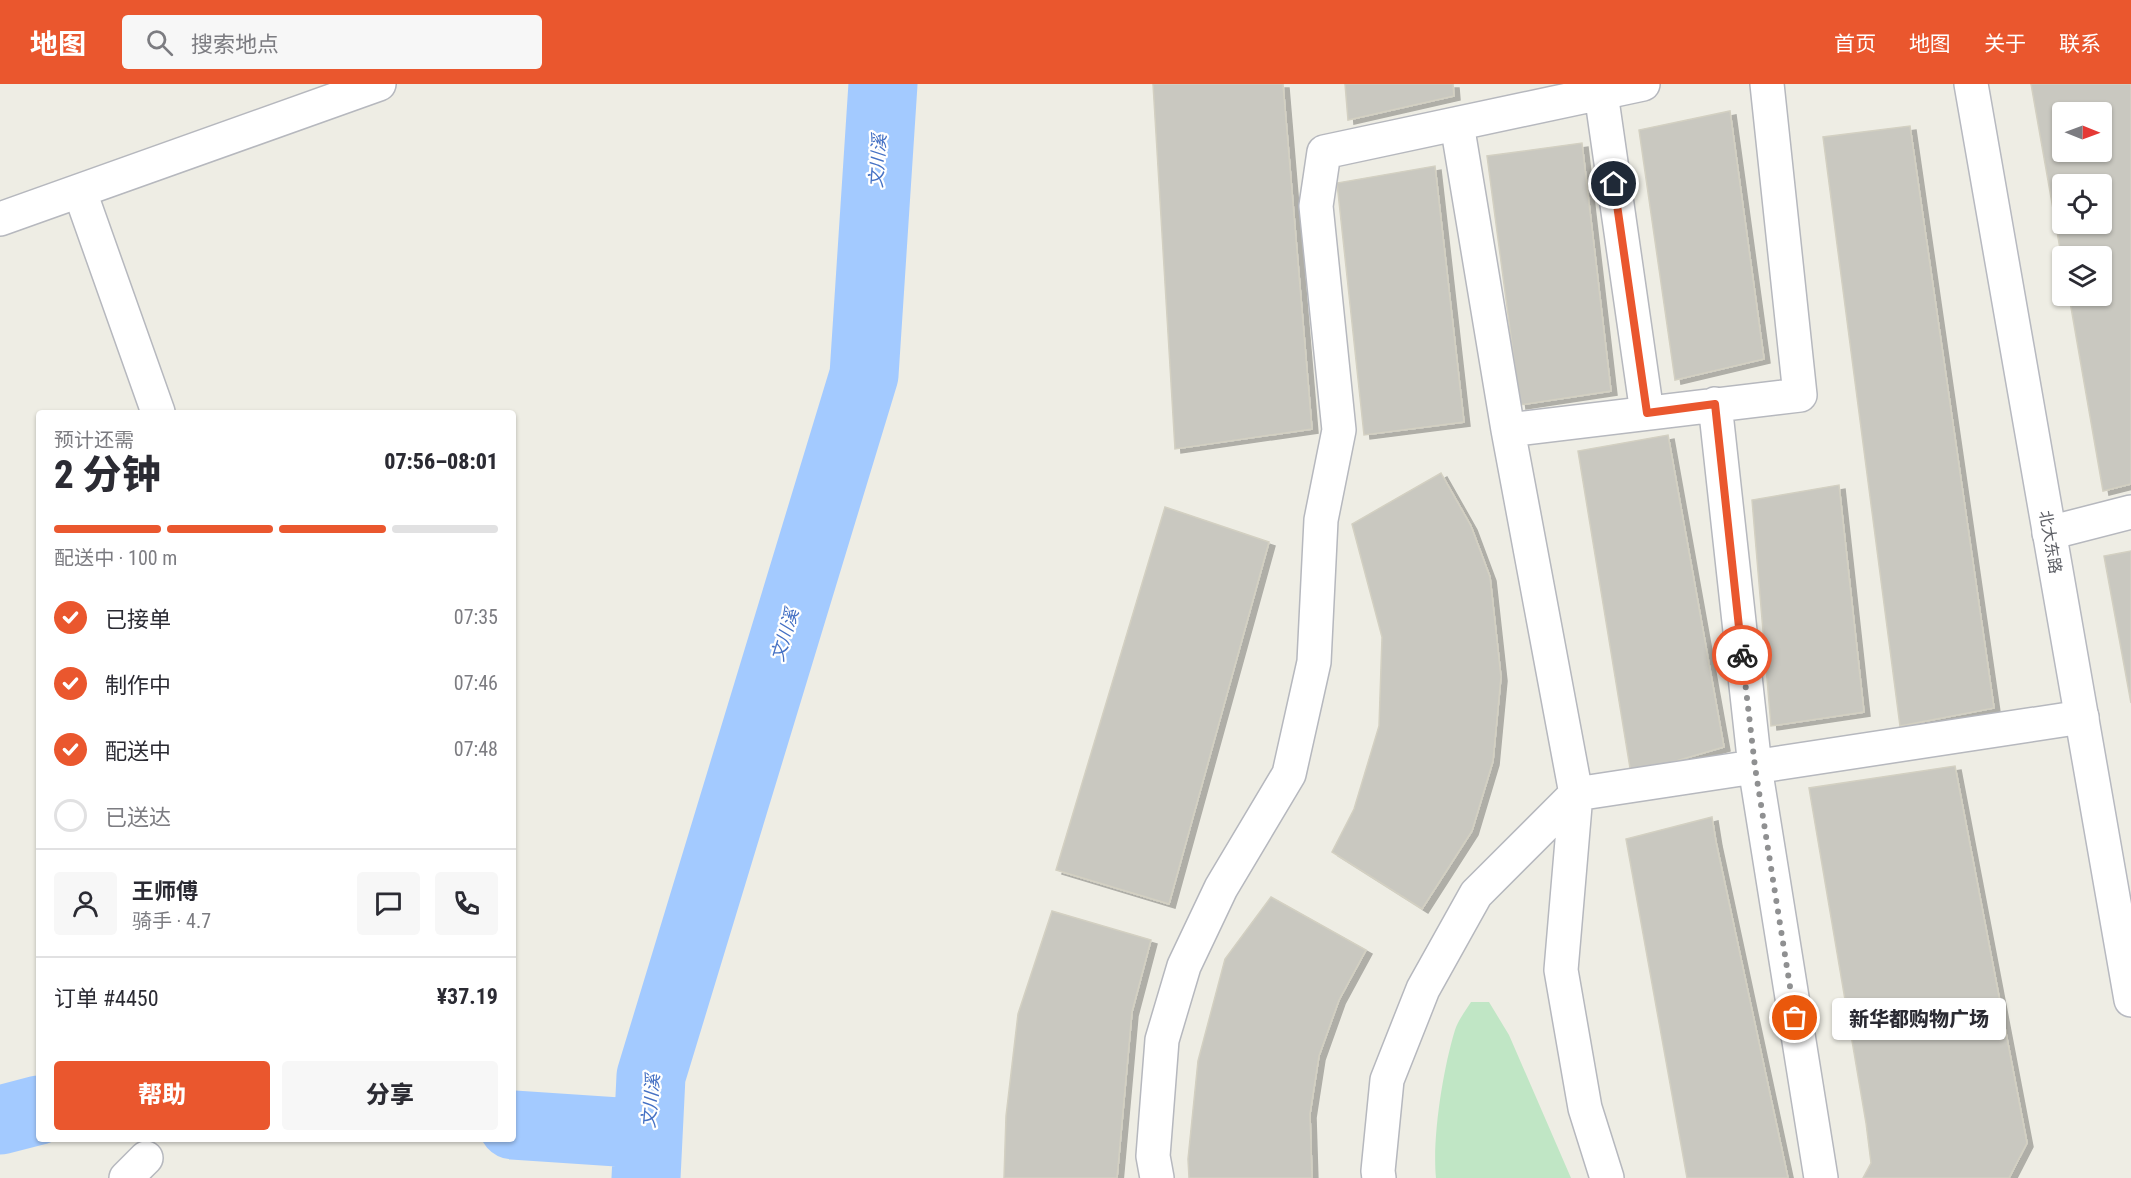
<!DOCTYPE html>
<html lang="zh">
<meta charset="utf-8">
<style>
body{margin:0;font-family:"Roboto Condensed","Noto Sans SC",sans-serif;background:#f7f7f7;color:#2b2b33;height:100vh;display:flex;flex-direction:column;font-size:22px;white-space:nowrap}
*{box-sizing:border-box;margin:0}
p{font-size:20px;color:#7c7c81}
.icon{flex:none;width:33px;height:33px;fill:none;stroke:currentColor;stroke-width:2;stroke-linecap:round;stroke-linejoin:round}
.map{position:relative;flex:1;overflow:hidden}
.details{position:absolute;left:36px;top:326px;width:480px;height:732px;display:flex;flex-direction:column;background:#fff;border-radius:6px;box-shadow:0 2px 4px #0004}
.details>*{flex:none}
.needle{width:39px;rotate:91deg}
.fabs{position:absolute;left:2052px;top:18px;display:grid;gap:12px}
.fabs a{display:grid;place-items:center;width:60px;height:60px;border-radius:6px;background:#fff;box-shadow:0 2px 4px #0004;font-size:30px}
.pin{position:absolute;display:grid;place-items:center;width:51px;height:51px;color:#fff;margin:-26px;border:3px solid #fff;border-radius:50%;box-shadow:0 2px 6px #0007}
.courier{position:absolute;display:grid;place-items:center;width:60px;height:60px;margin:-30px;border:4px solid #ea572e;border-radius:50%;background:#fff;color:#222;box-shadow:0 2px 8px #0007}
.bubble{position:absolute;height:42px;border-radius:6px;background:#fff;box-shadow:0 2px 4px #0004;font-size:20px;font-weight:800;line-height:42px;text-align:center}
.headline em{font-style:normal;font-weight:800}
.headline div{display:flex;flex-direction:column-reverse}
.headline{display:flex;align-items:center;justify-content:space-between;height:102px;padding:0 18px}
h1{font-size:39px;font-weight:800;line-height:45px}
.bar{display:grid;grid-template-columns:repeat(4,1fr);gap:9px 6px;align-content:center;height:72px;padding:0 18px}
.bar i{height:8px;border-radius:4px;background:#e1e1e2}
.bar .current{background:#ea572e}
.bar p{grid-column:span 4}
.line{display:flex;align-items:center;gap:15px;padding:0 18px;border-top:2px solid #e1e1e2}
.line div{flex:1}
.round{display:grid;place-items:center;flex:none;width:63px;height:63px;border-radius:6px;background:#f7f7f7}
ol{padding:0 18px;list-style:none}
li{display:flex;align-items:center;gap:18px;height:66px}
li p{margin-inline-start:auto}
li .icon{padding:6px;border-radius:50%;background:#ea572e;color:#fff;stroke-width:4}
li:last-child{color:#7c7c81}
li i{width:33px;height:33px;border:3px solid #e1e1e2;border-radius:50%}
.action{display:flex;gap:12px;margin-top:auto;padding:12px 18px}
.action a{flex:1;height:69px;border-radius:6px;background:#ea572e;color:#fff;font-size:24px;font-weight:800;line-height:69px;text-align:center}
.action a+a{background:#f7f7f7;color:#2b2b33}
header{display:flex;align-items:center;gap:36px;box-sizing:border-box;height:84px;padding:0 30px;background:#ea572e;color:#fff}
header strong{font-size:28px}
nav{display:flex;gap:33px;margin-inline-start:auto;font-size:21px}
.search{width:420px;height:54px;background:#f7f7f7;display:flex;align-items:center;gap:15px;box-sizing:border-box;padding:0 21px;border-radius:6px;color:#7c7c81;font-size:22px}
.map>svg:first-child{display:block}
</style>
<header>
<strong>地图</strong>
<div class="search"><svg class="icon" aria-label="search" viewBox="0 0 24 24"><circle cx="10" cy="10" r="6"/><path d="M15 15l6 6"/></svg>搜索地点</div>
<nav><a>首页</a><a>地图</a><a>关于</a><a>联系</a></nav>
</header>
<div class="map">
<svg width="2131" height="1094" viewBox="0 0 2131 1094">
<defs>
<filter id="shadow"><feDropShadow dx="6" dy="4" stdDeviation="0" flood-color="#0004"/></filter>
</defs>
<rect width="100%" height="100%" fill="#eeede4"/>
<path fill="#c0e6c5" d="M1471,918h18l20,33 62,143h-135c-4,-40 7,-109 19,-148 3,-9 10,-19 16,-28z"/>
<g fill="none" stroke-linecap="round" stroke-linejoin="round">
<path stroke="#a3caff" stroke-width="69" d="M0,1036l39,-10
M513,1041l135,9
M646,1094l5,-102 213,-701 19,-291"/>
</g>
<path fill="#c9c8c0" stroke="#d3d0c2" stroke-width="1.5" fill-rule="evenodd" filter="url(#shadow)" d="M1153,0h130l29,345 -137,20z
M1345,0h108l1,12 -106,24z
M2031,0h100v400l-28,7 -34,-195h33v-40h-40v4zM2062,28h40v40h-40zM2062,100h40v40h-40z
M1730,27l34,248 -89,21 -36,-250z
M1910,42l84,582 -94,18 -77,-589z
M1582,59l29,248 -91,14 -33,-249z
M1435,82l29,256 -100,13 -27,-252z
M1668,351l56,312 -93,27 -53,-323z
M1441,389l30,53 19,51 11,100 -8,84 -21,70 -50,78 -90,-57 22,-43 25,-83 3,-89 -30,-113z
M1839,401l25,227 -93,14 -19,-226z
M1165,423l104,35 -100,362 -113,-34z
M2131,467v152l-27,-147z
M1955,682l72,377 -18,35h-146l8,-15 -5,-40 -57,-335z
M1712,733l4,25 72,336h-101l-61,-339z
M1271,813l95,53 -27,50 -20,56 -9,58 2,64h-123l-1,-19 10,-98 27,-102z
M1052,827l99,29 -19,72 -15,166h-113l2,-62 12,-102z"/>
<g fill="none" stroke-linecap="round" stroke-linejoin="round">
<defs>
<path id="minor" d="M1601,9l46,320
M80,108l78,220
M0,135l379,-135
M1715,320l40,363 66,411
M1508,346l292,-35 -33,-311
M2049,449l82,-21
M126,1094l20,-20
M1157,1094l-4,-22 9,-116 22,-74 37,-78 68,-114 25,-112 7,-142 18,-90 -23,-224 8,-54 319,-68
M1379,1094l-1,-7 9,-91 36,-91 53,-95 100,-100 -68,-364 -51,-306
M1607,1094l-22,-70 -24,-138 15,-176 506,-77"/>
<path id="secondary" d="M1971,0l160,916"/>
</defs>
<use href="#minor" stroke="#b6b8be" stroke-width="36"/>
<use href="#secondary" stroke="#b7b9c0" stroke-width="36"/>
<use href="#minor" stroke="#fff" stroke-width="33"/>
<use href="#secondary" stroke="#fff" stroke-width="33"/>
</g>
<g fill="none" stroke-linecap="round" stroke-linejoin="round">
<path stroke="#8f9091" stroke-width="6" stroke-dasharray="0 10.8" d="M1742,571l13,112 40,251"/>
<path stroke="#ea572e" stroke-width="8" d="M1614,100l33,229 68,-9 27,251"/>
</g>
<g text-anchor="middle" stroke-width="4.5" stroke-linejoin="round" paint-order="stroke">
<g font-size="16" fill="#5c5e64" stroke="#fff">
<text transform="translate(2051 458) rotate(80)" y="6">北大东路</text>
</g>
<g font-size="18" font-style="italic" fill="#4571c4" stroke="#fff">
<text transform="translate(878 77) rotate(-86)" y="6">文川溪</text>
<text transform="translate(785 551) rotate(-73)" y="6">文川溪</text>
<text transform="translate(651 1017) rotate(-85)" y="6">文川溪</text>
</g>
</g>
</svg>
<div class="fabs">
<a><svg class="needle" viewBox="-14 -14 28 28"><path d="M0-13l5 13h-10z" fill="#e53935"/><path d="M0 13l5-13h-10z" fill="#7c7c81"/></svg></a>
<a><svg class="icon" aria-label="locate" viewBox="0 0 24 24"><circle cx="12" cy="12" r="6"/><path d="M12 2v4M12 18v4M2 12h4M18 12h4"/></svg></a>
<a><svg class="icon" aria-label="layers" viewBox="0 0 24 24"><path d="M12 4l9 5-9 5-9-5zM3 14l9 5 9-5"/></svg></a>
</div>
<div class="pin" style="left:1795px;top:934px;background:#ea580c"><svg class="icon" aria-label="bag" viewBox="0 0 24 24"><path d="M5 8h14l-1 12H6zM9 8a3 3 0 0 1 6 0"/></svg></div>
<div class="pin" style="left:1614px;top:100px;background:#1f2937"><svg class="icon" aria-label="home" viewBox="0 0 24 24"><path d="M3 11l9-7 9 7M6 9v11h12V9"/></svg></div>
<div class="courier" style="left:1742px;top:571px"><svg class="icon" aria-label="bike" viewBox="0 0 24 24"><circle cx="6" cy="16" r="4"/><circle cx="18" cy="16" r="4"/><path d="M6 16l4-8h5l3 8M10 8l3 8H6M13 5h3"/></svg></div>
<div class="bubble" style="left:1832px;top:914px;width:174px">新华都购物广场</div>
<section class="details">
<div class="headline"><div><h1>2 分钟</h1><p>预计还需</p></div><em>07:56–08:01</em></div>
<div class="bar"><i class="current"></i><i class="current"></i><i class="current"></i><i></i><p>配送中 · 100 m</p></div>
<ol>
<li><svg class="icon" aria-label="check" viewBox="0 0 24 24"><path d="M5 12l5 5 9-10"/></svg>已接单<p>07:35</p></li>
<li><svg class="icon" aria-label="check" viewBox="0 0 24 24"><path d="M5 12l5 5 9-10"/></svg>制作中<p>07:46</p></li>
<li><svg class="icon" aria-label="check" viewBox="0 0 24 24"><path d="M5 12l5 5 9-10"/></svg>配送中<p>07:48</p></li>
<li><i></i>已送达</li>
</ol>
<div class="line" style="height:108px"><a class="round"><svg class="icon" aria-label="person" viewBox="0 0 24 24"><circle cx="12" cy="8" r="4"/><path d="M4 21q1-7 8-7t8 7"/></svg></a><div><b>王师傅</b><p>骑手 · 4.7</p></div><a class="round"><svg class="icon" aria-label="chat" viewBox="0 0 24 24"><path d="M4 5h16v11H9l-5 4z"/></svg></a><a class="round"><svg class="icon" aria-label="phone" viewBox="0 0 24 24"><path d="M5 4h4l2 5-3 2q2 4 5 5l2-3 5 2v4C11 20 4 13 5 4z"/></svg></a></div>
<div class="line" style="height:78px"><div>订单 #4450</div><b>¥37.19</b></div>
<div class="action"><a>帮助</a><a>分享</a></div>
</section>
</div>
